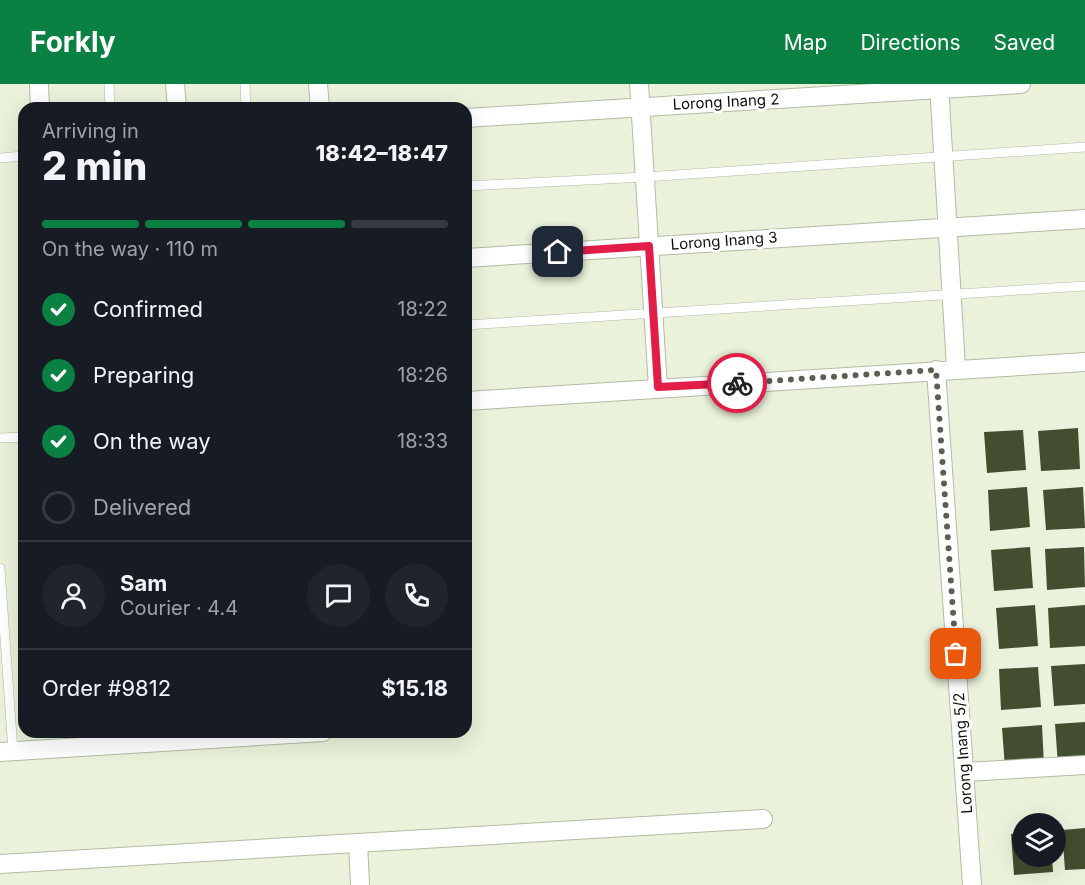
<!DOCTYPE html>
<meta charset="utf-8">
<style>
body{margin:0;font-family:Inter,sans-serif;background:#20242c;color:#f1f3f6;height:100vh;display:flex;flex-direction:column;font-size:22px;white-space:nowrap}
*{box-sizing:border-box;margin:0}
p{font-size:20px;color:#9ea1a6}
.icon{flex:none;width:33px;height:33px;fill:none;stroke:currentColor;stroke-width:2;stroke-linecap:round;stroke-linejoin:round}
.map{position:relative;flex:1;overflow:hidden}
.sheet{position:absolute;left:18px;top:18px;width:454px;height:636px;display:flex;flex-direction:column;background:#171b24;border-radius:18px;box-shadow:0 6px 24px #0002}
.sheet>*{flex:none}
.controls{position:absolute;left:1012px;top:729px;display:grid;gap:12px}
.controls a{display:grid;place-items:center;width:54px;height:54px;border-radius:50%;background:#171b24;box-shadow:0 6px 24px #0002;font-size:30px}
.pin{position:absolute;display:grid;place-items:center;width:51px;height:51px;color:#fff;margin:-26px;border-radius:12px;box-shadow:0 3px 9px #0006}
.courier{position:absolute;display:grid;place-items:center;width:60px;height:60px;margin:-30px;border:4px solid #e11d48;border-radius:50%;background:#fff;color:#222;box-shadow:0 2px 8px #0007}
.head em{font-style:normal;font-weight:800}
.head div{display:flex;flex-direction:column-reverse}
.head{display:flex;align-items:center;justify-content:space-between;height:102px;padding:0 24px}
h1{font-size:39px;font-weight:800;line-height:45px}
.bar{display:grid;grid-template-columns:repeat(4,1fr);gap:9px 6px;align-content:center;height:72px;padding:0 24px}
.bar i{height:8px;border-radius:4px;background:#363941}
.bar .selected{background:#0b8043}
.bar p{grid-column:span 4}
.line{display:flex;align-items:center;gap:15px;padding:0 24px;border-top:2px solid #363941}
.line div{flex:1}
.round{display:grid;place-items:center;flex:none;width:63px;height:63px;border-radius:32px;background:#20242c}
ol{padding:0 24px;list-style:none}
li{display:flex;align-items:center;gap:18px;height:66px}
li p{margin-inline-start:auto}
li .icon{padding:6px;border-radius:50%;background:#0b8043;color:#fff;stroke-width:4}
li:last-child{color:#9ea1a6}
li i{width:33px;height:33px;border:3px solid #363941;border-radius:50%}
header{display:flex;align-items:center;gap:36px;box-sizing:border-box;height:84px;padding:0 30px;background:#0b8043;color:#fff}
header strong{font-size:28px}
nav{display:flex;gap:33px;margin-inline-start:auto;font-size:21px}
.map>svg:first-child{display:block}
</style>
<header>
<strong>Forkly</strong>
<nav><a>Map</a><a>Directions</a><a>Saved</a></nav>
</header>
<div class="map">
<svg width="1085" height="801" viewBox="0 0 1085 801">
<rect width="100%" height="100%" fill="#eaf2db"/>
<path fill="#434d30" d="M1078,344l2,41 -39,2 -3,-40z
M1023,346l3,40 -39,3 -3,-41z
M1027,403l3,40 -40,4 -2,-41z
M1083,403l2,41 -39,2 -3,-40z
M1030,463l3,41 -39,3 -3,-41z
M1084,463l1,40 -38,3 -2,-41z
M1035,521l3,41 -39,3 -3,-41z
M1085,521v41l-35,2 -2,-40z
M1085,580v40l-31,2 -3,-40z
M1038,583l3,40 -40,3 -2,-41z
M1085,638v41l-27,2 -3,-41z
M1042,641l2,40 -39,3 -3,-40z
M1085,744v41l-20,1 -3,-40z
M1023,749v23h29l1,16 -39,3 -3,-41z"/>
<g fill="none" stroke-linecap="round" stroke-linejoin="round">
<defs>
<path id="lane" d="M109,0l1,24
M245,0l1,24
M0,74l24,-2
M466,102l179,-9 440,-30
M466,241l619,-39
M0,354l24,-1
M0,484l13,183"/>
<path id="street" d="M39,0l1,24
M175,0l2,24
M318,0l2,24
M639,0l19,304
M939,0l17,284
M466,34l555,-34
M466,174l619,-39
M936,286l36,515
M466,317l619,-39
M0,668l323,-20
M965,688l120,-7
M358,759l2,42
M0,780l763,-45"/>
</defs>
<use href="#lane" stroke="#b2bba4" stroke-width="10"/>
<use href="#street" stroke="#b2bba4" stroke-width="20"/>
<use href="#lane" stroke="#fff" stroke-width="9"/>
<use href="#street" stroke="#fff" stroke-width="18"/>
</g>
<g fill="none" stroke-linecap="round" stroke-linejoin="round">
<path stroke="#5a5f52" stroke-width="6" stroke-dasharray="0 10.8" d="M737,299l199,-13 20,284"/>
<path stroke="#e11d48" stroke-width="8" d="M558,168l91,-6 9,141 79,-4"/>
</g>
<g text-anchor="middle" stroke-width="6" stroke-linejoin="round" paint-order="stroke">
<g font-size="15" fill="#0d1008" stroke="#fff">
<text transform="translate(726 18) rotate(-3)" y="5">Lorong Inang 2</text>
<text transform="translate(724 157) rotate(-4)" y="5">Lorong Inang 3</text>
<text transform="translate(963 669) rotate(-94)" y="5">Lorong Inang 5/2</text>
</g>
</g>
</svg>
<div class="controls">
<a><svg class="icon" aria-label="layers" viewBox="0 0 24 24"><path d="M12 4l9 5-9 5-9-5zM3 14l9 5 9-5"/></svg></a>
</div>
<div class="pin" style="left:956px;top:570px;background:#ea580c"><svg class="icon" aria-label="bag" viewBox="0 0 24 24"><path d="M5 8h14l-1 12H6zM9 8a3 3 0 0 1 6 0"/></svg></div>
<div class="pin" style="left:558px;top:168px;background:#1f2937"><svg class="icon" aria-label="home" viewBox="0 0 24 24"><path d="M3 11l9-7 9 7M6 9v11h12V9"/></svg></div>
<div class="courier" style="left:737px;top:299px"><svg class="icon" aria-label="bike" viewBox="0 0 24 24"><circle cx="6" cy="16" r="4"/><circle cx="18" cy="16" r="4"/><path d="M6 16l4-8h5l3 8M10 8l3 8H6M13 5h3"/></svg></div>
<section class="sheet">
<div class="head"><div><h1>2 min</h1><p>Arriving in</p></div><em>18:42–18:47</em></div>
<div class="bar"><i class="selected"></i><i class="selected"></i><i class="selected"></i><i></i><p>On the way · 110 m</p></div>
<ol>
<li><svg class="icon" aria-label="check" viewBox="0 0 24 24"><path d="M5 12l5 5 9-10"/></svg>Confirmed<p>18:22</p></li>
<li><svg class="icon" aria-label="check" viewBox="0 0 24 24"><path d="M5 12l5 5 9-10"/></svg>Preparing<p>18:26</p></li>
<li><svg class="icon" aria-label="check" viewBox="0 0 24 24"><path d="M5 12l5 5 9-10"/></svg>On the way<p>18:33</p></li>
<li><i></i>Delivered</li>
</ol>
<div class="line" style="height:108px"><a class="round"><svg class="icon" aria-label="person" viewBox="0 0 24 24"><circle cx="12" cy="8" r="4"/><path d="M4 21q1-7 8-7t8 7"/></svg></a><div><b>Sam</b><p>Courier · 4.4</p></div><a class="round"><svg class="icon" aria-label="chat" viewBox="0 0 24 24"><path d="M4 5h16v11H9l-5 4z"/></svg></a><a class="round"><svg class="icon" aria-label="phone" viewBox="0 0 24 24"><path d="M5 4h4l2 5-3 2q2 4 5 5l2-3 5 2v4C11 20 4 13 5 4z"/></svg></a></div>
<div class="line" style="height:78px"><div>Order #9812</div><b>$15.18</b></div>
</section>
</div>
